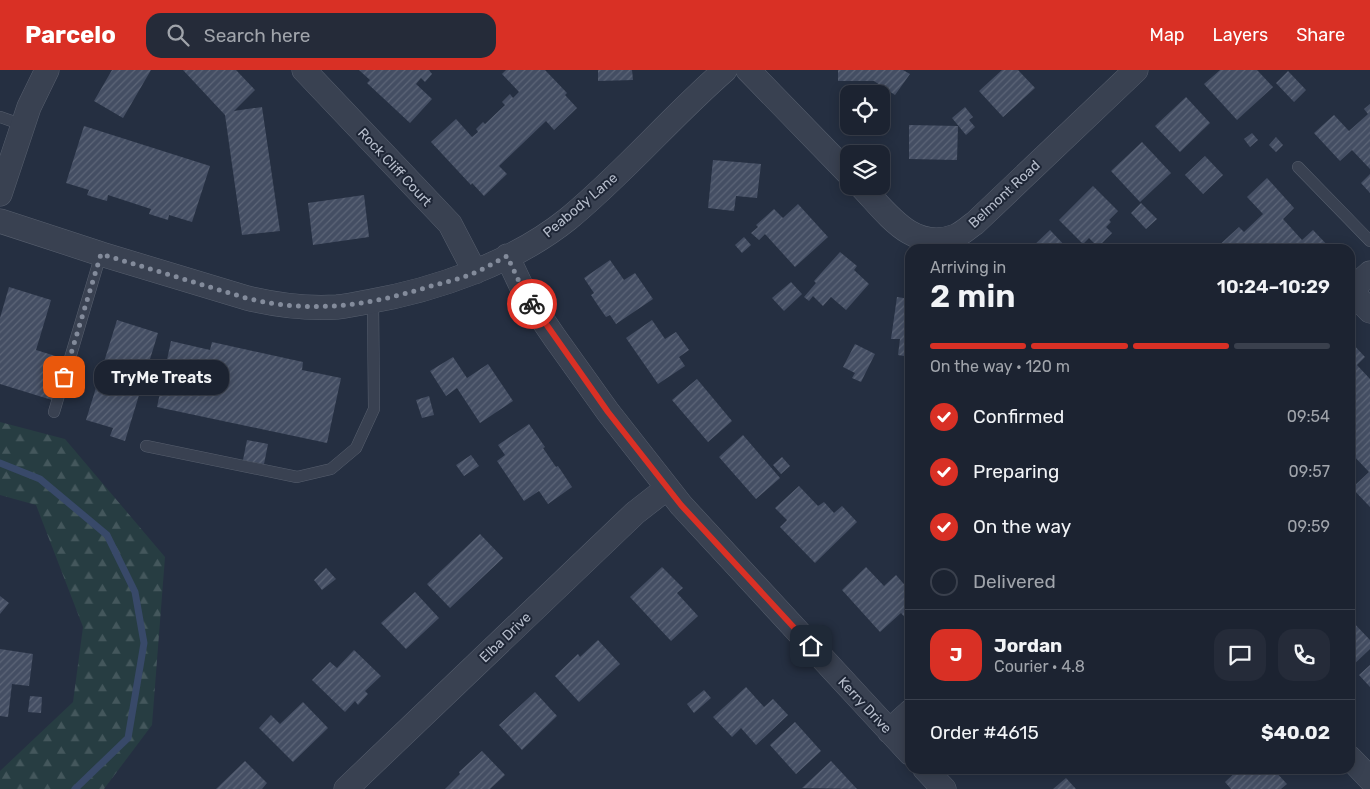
<!DOCTYPE html>
<meta charset="utf-8">
<style>
body{margin:0;font-family:Rubik,sans-serif;background:#252b39;color:#f1f3f6;height:100vh;display:flex;flex-direction:column;font-size:19px;white-space:nowrap}
*{box-sizing:border-box;margin:0}
p{font-size:16px;color:#a0a4ab}
.icon{flex:none;width:28px;height:28px;fill:none;stroke:currentColor;stroke-width:2;stroke-linecap:round;stroke-linejoin:round}
.map{position:relative;flex:1;overflow:hidden}
.details{position:absolute;left:905px;top:174px;width:450px;height:530px;display:flex;flex-direction:column;background:#1c2331;border-radius:15px;box-shadow:0 2px 12px #0003,0 0 0 1px #3a404d}
.details>*{flex:none}
.fabs{position:absolute;left:840px;top:15px;display:grid;gap:10px}
.fabs a{display:grid;place-items:center;width:50px;height:50px;border-radius:10px;background:#1c2331;box-shadow:0 2px 12px #0003,0 0 0 1px #3a404d;font-size:25px}
.pin{position:absolute;display:grid;place-items:center;width:42px;height:42px;color:#fff;margin:-21px;border-radius:10px;box-shadow:0 2px 8px #0006}
.courier{position:absolute;display:grid;place-items:center;width:50px;height:50px;margin:-25px;border:4px solid #d93025;border-radius:50%;background:#fff;color:#222;box-shadow:0 1px 6px #0007}
.bubble{position:absolute;height:35px;border-radius:15px;background:#1c2331;box-shadow:0 2px 12px #0003,0 0 0 1px #3a404d;font-size:16px;font-weight:600;line-height:35px;text-align:center}
.overview em{font-style:normal;font-weight:600}
.overview div{display:flex;flex-direction:column-reverse}
.overview{display:flex;align-items:center;justify-content:space-between;height:85px;padding:0 25px}
h1{font-size:32px;font-weight:600;line-height:38px}
.bar{display:grid;grid-template-columns:repeat(4,1fr);gap:8px 5px;align-content:center;height:60px;padding:0 25px}
.bar i{height:6px;border-radius:4px;background:#3a404d}
.bar .selected{background:#d93025}
.bar p{grid-column:span 4}
.line{display:flex;align-items:center;gap:12px;padding:0 25px;border-top:1px solid #3a404d}
.line div{flex:1}
.round{display:grid;place-items:center;flex:none;width:52px;height:52px;border-radius:15px;background:#252b39}
ol{padding:0 25px;list-style:none}
li{display:flex;align-items:center;gap:15px;height:55px}
li p{margin-inline-start:auto}
li .icon{padding:5px;border-radius:50%;background:#d93025;color:#fff;stroke-width:4}
li:last-child{color:#a0a4ab}
li i{width:28px;height:28px;border:2px solid #3a404d;border-radius:50%}
header{display:flex;align-items:center;gap:30px;box-sizing:border-box;height:70px;padding:0 25px;background:#d93025;color:#fff}
header strong{font-size:24px}
nav{display:flex;gap:28px;margin-inline-start:auto;font-size:18px}
.search{width:350px;height:45px;background:#252b39;display:flex;align-items:center;gap:12px;box-sizing:border-box;padding:0 18px;border-radius:15px;color:#a0a4ab;font-size:19px}
.map>svg:first-child{display:block}
</style>
<header>
<strong>Parcelo</strong>
<div class="search"><svg class="icon" aria-label="search" viewBox="0 0 24 24"><circle cx="10" cy="10" r="6"/><path d="M15 15l6 6"/></svg>Search here</div>
<nav><a>Map</a><a>Layers</a><a>Share</a></nav>
</header>
<div class="map">
<svg width="1370" height="719" viewBox="0 0 1370 719">
<defs>
<pattern id="forest-firs" width="22" height="20" patternUnits="userSpaceOnUse" patternTransform="scale(1.25)"><rect width="22" height="20" fill="#273d42"/><path d="M5 1l3.5 6h-7zM16 11l3.5 6h-7z" fill="#44575c"/></pattern>
<pattern id="building-hatch" width="6" height="6" patternUnits="userSpaceOnUse" patternTransform="scale(1.25)"><rect width="6" height="6" fill="#444e63"/><path d="M-1 1l2-2M0 6l6-6M5 7l2-2" fill="none" stroke="#5d6678"/></pattern>
</defs>
<rect width="100%" height="100%" fill="#252f41"/>
<path fill="url(#forest-firs)" d="M0,352l65,17 100,118 -13,168 -48,64h-104v-18l73,-69 10,-75 -47,-122 -36,-10z"/>
<g fill="none" stroke-linecap="round" stroke-linejoin="round">
<path stroke="#384969" stroke-width="7" d="M0,393l40,16 67,56 28,57 9,51 -16,95 -53,51"/>
</g>
<path fill="url(#building-hatch)" d="M112,0h39l-28,48 -29,-17z
M183,0h53l19,20 -21,21 28,-4 18,124 -38,4 -17,-120z
M359,0h70l3,4 -7,8 -4,-4 -5,6 16,15 -22,24 -43,-40 3,-3z
M506,0h39l22,23 -2,2 12,13 -23,22 -8,-9 -47,45 8,8 -23,22 -12,-13 -1,2 -40,-43 25,-23 16,18 6,-5 -2,-3 7,-7 2,2 20,-19 -3,-3 8,-8 3,4 6,-6 -17,-18z
M598,0h34l1,10 -35,1z
M838,0h65l7,4 -15,21 -21,-14h-36z
M1002,0h16l17,18 -32,29 -24,-26z
M1220,0h37l16,17 -36,33 -33,-36z
M1288,1l18,19 -12,12 -18,-19z
M1186,27l24,26 -30,29 -25,-26z
M1370,34v65l-18,-19 -12,11 -26,-28 20,-18 15,16 19,-17 -4,-5z
M965,37l8,10 -4,3 6,7 -9,8 -14,-17z
M909,55l49,1 -1,34 -48,-1z
M84,56l126,40 -18,56 -23,-7 -1,5 -19,-6 2,-5 -43,-14 -1,6 -14,-4 -6,-2 2,-5 -23,-7z
M1252,63l6,7 -8,7 -6,-8z
M1276,67l7,8 -7,7 -7,-7z
M1142,72l29,31 -31,29 -29,-31z
M1205,86l18,19 -20,19 -18,-19z
M713,90l48,4 -4,34 -21,-2 -2,15 -26,-3z
M1370,104v19l-9,-10z
M1267,108l27,30 -11,11 19,21 11,-10 18,19h-116l24,-22 5,5 19,-18 -16,-17z
M1093,116l25,25 -9,9 2,2 -5,5 6,6 -14,14 -9,-9 -6,6 -24,-24z
M364,125l5,42 -56,8 -5,-42z
M1141,133l16,16 -11,10 -15,-16z
M798,134l30,33 -33,30 -30,-33 -6,6 -8,-7 7,-6 -2,-2 18,-16 9,9z
M1050,160l18,19h-38z
M744,167l7,8 -9,8 -7,-8z
M840,182l17,14 -3,4 15,14 -23,26 -15,-13 -8,9 -10,-10 -4,5 -5,-4 12,-14 -2,-2z
M610,190l14,20 11,-7 18,26 -37,25 -6,-9 -4,2 -7,-10 -8,-12 3,-2 -10,-15z
M791,212l11,12 -18,17 -12,-13z
M9,217l42,13 -15,50 29,9 -13,41 -52,-16v-66z
M897,227l13,2v58l-12,-2 2,-16h-9z
M117,250l41,13 -33,108 -15,-5 3,-8 -27,-8z
M652,250l13,19 11,-7 13,18 -10,7 6,9 -27,18 -32,-46z
M171,271l39,9 2,-8 91,20 -1,8 39,8 -14,65 -170,-36z
M1350,271l15,16 -8,8 13,14v128l-18,-19 17,-16 -18,-19 -1,1z
M855,274l20,10 -14,28 -9,-4 3,-5 -12,-6z
M453,287l14,21 21,-14 25,37 -33,22 -23,-35 -11,8 -16,-25z
M697,309l35,42 -24,21 -36,-42z
M429,326l5,19 -12,3 -6,-18z
M529,354l16,23 -2,1 13,19 2,-1 14,21 -24,17 -9,-13 -15,10 -27,-40 8,-6 -7,-10z
M743,365l37,43 -24,21 -37,-42z
M247,370l21,4 -4,20 -21,-4z
M471,385l8,11 -15,10 -8,-11z
M782,387l8,9 -9,8 -8,-9z
M799,416l19,20 6,-4 10,11 8,-7 15,16 -42,41 -35,-36 7,-7 -12,-12z
M480,464l23,24 -53,50 -23,-24z
M662,497l21,21 -6,5 21,23 -27,25 -41,-44z
M866,497l18,19 12,-11 14,16v32l-9,-10 -21,19 -38,-42z
M326,498l10,11 -14,11 -8,-10z
M415,522l24,26 -33,31 -25,-26z
M0,526l9,7 -9,11z
M1350,549l20,21v9l-19,18 -1,-2z
M598,570l22,24 -41,38 -24,-26 23,-22 2,3z
M0,579l33,5 -4,32 -17,-2 -4,33 -8,-1z
M354,580l27,26 -16,15 3,3 -10,11 -3,-4 -10,11 -33,-32 18,-18 7,6z
M1370,595v22l-11,-12z
M746,617l18,20 9,-8 15,16 -32,30 -15,-17 -9,9 -19,-20z
M704,620l7,8 -17,15 -7,-9z
M535,622l22,24 -35,34 -23,-25z
M30,626l12,1 -1,16 -13,-1z
M303,632l25,26 -35,34 -34,-34 12,-13 9,9z
M795,652l26,29 -25,23 -26,-29z
M482,681l23,24 -15,14h-45l15,-15 -1,-2z
M245,691l22,22 -5,6h-46z
M831,691l26,28 -55,-1z
M1239,699h34l14,15 -6,5h-50l-6,-7z
M1066,708l10,11h-23z"/>
<g fill="none" stroke-linecap="round" stroke-linejoin="round">
<defs>
<path id="lane" d="M0,47l23,8
M1298,97l72,74
M54,342l47,-158
M146,376l151,31 34,-8 25,-21 18,-39 -1,-108"/>
<path id="street" d="M304,0l146,154 25,48
M748,0l101,104
M861,116c26,27 52,67 95,50 7,-3 13,-9 19,-13l161,-153
M0,124l29,-87 18,-37
M0,151l101,33 146,44c29,7 59,11 90,9 10,-1 20,-3 30,-5 69,-12 146,-39 201,-83 56,-46 103,-102 157,-149
M507,186l18,38 30,44 53,74 73,93 229,248
M1350,221l20,-18
M1351,221l19,20
M889,661l21,-19
M1350,688l20,21
M925,699l19,20
M346,719l289,-276 32,-25"/>
</defs>
<use href="#lane" stroke="#575f6e" stroke-width="12"/>
<use href="#street" stroke="#575f6e" stroke-width="25"/>
<use href="#lane" stroke="#394151" stroke-width="11"/>
<use href="#street" stroke="#394151" stroke-width="24"/>
</g>
<g fill="none" stroke-linecap="round" stroke-linejoin="round">
<path stroke="#838b9b" stroke-width="5" stroke-dasharray="0 9" d="M64,307l37,-123 145,44c64,16 121,8 182,-11 14,-4 28,-7 41,-12 13,-5 25,-12 38,-19l18,38 7,10"/>
<path stroke="#d93025" stroke-width="6" d="M532,234l76,108 73,93 130,141"/>
</g>
<g text-anchor="middle" stroke-width="4" stroke-linejoin="round" paint-order="stroke">
<g font-size="14" fill="#b6bdcb" stroke="#1e2636">
<text transform="translate(395 97) rotate(47)" y="5">Rock Cliff Court</text>
<text transform="translate(1004 124) rotate(-43)" y="5">Belmont Road</text>
<text transform="translate(580 135) rotate(-40)" y="5">Peabody Lane</text>
<text transform="translate(505 567) rotate(-44)" y="5">Elba Drive</text>
<text transform="translate(865 635) rotate(47)" y="5">Kerry Drive</text>
</g>
</g>
</svg>
<div class="fabs">
<a><svg class="icon" aria-label="locate" viewBox="0 0 24 24"><circle cx="12" cy="12" r="6"/><path d="M12 2v4M12 18v4M2 12h4M18 12h4"/></svg></a>
<a><svg class="icon" aria-label="layers" viewBox="0 0 24 24"><path d="M12 4l9 5-9 5-9-5zM3 14l9 5 9-5"/></svg></a>
</div>
<div class="pin" style="left:64px;top:307px;background:#ea580c"><svg class="icon" aria-label="bag" viewBox="0 0 24 24"><path d="M5 8h14l-1 12H6zM9 8a3 3 0 0 1 6 0"/></svg></div>
<div class="pin" style="left:811px;top:576px;background:#1f2937"><svg class="icon" aria-label="home" viewBox="0 0 24 24"><path d="M3 11l9-7 9 7M6 9v11h12V9"/></svg></div>
<div class="courier" style="left:532px;top:234px"><svg class="icon" aria-label="bike" viewBox="0 0 24 24"><circle cx="6" cy="16" r="4"/><circle cx="18" cy="16" r="4"/><path d="M6 16l4-8h5l3 8M10 8l3 8H6M13 5h3"/></svg></div>
<div class="bubble" style="left:94px;top:290px;width:135px">TryMe Treats</div>
<section class="details">
<div class="overview"><div><h1>2 min</h1><p>Arriving in</p></div><em>10:24–10:29</em></div>
<div class="bar"><i class="selected"></i><i class="selected"></i><i class="selected"></i><i></i><p>On the way · 120 m</p></div>
<ol>
<li><svg class="icon" aria-label="check" viewBox="0 0 24 24"><path d="M5 12l5 5 9-10"/></svg>Confirmed<p>09:54</p></li>
<li><svg class="icon" aria-label="check" viewBox="0 0 24 24"><path d="M5 12l5 5 9-10"/></svg>Preparing<p>09:57</p></li>
<li><svg class="icon" aria-label="check" viewBox="0 0 24 24"><path d="M5 12l5 5 9-10"/></svg>On the way<p>09:59</p></li>
<li><i></i>Delivered</li>
</ol>
<div class="line" style="height:90px"><b class="round" style="background:#d93025;color:#fff">J</b><div><b>Jordan</b><p>Courier · 4.8</p></div><a class="round"><svg class="icon" aria-label="chat" viewBox="0 0 24 24"><path d="M4 5h16v11H9l-5 4z"/></svg></a><a class="round"><svg class="icon" aria-label="phone" viewBox="0 0 24 24"><path d="M5 4h4l2 5-3 2q2 4 5 5l2-3 5 2v4C11 20 4 13 5 4z"/></svg></a></div>
<div class="line" style="height:65px"><div>Order #4615</div><b>$40.02</b></div>
</section>
</div>
